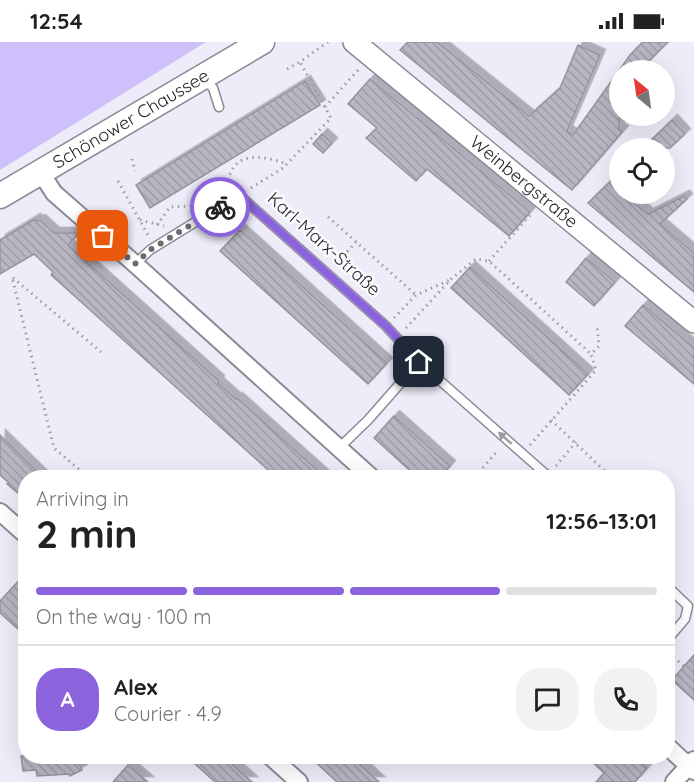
<!DOCTYPE html>
<meta charset="utf-8">
<style>
body{margin:0;font-family:Quicksand,sans-serif;background:#f2f2f2;color:#222;height:100vh;display:flex;flex-direction:column;font-size:22px;white-space:nowrap}
*{box-sizing:border-box;margin:0}
p{font-size:20px;color:#767676}
.icon{flex:none;width:33px;height:33px;fill:none;stroke:currentColor;stroke-width:2;stroke-linecap:round;stroke-linejoin:round}
.map{position:relative;flex:1;overflow:hidden}
.drawer{position:absolute;left:18px;top:428px;width:657px;height:294px;display:flex;flex-direction:column;background:#fff;border-radius:24px;box-shadow:0 6px 24px #0002}
.drawer>*{flex:none}
.needle{width:39px;rotate:331deg}
.fabs{position:absolute;left:609px;top:18px;display:grid;gap:12px}
.fabs a{display:grid;place-items:center;width:66px;height:66px;border-radius:50%;background:#fff;box-shadow:0 6px 24px #0002;font-size:30px}
.pin{position:absolute;display:grid;place-items:center;width:51px;height:51px;color:#fff;margin:-26px;border-radius:12px;box-shadow:0 3px 9px #0006}
.courier{position:absolute;display:grid;place-items:center;width:60px;height:60px;margin:-30px;border:4px solid #8a63dd;border-radius:50%;background:#fff;color:#222;box-shadow:0 2px 8px #0007}
.head em{font-style:normal;font-weight:800}
.head div{display:flex;flex-direction:column-reverse}
.head{display:flex;align-items:center;justify-content:space-between;height:102px;padding:0 18px}
h1{font-size:39px;font-weight:800;line-height:45px}
.bar{display:grid;grid-template-columns:repeat(4,1fr);gap:9px 6px;align-content:center;height:72px;padding:0 18px}
.bar i{height:8px;border-radius:4px;background:#e0e0e0}
.bar .current{background:#8a63dd}
.bar p{grid-column:span 4}
.line{display:flex;align-items:center;gap:15px;padding:0 18px;border-top:2px solid #e0e0e0}
.line div{flex:1}
.round{display:grid;place-items:center;flex:none;width:63px;height:63px;border-radius:24px;background:#f2f2f2}
.status{display:flex;justify-content:space-between;align-items:center;height:42px;padding:0 30px;background:#fff;direction:ltr}
.status svg{height:16px;fill:currentColor}
.map>svg:first-child{display:block}
</style>
<div class="status"><b>12:54</b><svg viewBox="0 0 49 12"><path d="M0 12V9h3v3zM5 12V6h3v6zM10 12V3h3v9zM15 12V0h3v12zM26 1h20v11H26zM47 4h2v5h-2z"/></svg></div>
<div class="map">
<svg width="694" height="740" viewBox="0 0 694 740">
<defs>
<pattern id="building-back-hatch" width="6" height="6" patternUnits="userSpaceOnUse" patternTransform="scale(1.5)"><rect width="6" height="6" fill="#b9b6c3"/><path d="M-1 5l2 2M0 0l6 6M5-1l2 2" fill="none" stroke="#9f9ca8"/></pattern>
<filter id="shadow"><feDropShadow dx="5.5" dy="-5.5" stdDeviation="0" flood-color="#0004"/></filter>
</defs>
<rect width="100%" height="100%" fill="#eeecf9"/>
<path fill="#cec1fb" d="M0,0h206l-206,128z"/>
<path fill="url(#building-back-hatch)" stroke="#9694a0" stroke-width="1.5" filter="url(#shadow)" d="M408,0h29l92,74 31,-28 18,-43 22,10 -33,76 6,4 57,-80 13,-13h25l-28,28h-20l-1,59 4,2 -51,59 -172,-140z
M370,37l160,133 -21,24 -82,-67 -11,12 -50,-43 11,-10 -29,-24z
M305,39l15,24 -170,103 -14,-23z
M672,78l13,14 -15,14h-27z
M322,92l10,9 -9,10 -10,-9z
M620,130v22h3l25,20 36,-18 3,3 -27,25 34,29v39l-106,-89z
M35,177l2,2 3,-1 14,13h25l-11,12 151,136 -1,2 18,16 1,-1 88,79h-49l-225,-202 2,-3 -19,-18 -34,20v-34z
M240,188l147,133 -19,21 -148,-133z
M586,216l29,24 -21,24 -28,-24z
M470,225l118,107 -19,21 -118,-107z
M643,263l51,43v36l-69,-58z
M394,374l56,50 -10,11h-23l-43,-39z
M0,393l43,42h-17v23l-19,-16 2,-1 -9,-8z
M26,531v63l-26,-23v-12z
M694,613v45l-22,-20z
M21,714h55l6,14 -12,6 -1,-2 -32,2 -1,-6 -13,1z
M201,714h22l29,26h-37l-20,-18z
M309,714h42l28,26h-42z
M586,714h48l13,12 -12,14h-39l8,-9z
M128,723l20,17h-35z"/>
<g fill="none" stroke-linecap="round" stroke-linejoin="round">
<defs>
<path id="service" d="M204,38l9,8 6,19
M135,222l15,-14 89,-55 147,131 33,36 130,115
M339,406l29,-28 51,-58
M668,545l20,19 -3,13 -17,20"/>
<path id="minor" d="M41,131l13,20 81,71 236,213
M0,470l26,23
M668,705l26,24
M270,714l29,26
M674,740l20,-22"/>
<g id="tertiary">
<path id="s1" d="M354,0l340,280"/>
</g>
<g id="secondary">
<path id="s2" d="M0,154l262,-154"/>
</g>
</defs>
<use href="#service" stroke="#8c8a96" stroke-width="11"/>
<use href="#minor" stroke="#8c8a96" stroke-width="20"/>
<use href="#tertiary" stroke="#8c8a96" stroke-width="24"/>
<use href="#secondary" stroke="#8c8a96" stroke-width="27"/>
<path stroke="#9e9da6" stroke-width="3" stroke-dasharray="1.5 4.5" stroke-linecap="butt" d="M287,27c15,-7 27,-18 41,-27
M325,65l33,-37
M132,117l3,12
M118,139l31,56
M226,144c2,-5 4,-13 7,-18 12,-17 38,-10 53,-4
M251,146l32,-20 48,-50 -31,-56
M328,175l88,78
M140,178l24,6
M157,183l13,-18 24,-1
M489,219l43,-48
M335,223l21,-23
M394,276l22,-23 34,-15
M406,286l45,-49 25,-20 13,2 102,93
M551,378l60,57
M530,403l66,-75 -5,-16 8,-8 -2,-21
M556,424l20,-24
M88,435l-34,-29 -42,-171 89,75
M475,435l23,-27
M669,611l15,13"/>
<use href="#service" stroke="#fff" stroke-width="8"/>
<use href="#minor" stroke="#fff" stroke-width="16"/>
<use href="#tertiary" stroke="#fff" stroke-width="21"/>
<use href="#secondary" stroke="#fff" stroke-width="24"/>
</g>
<defs><path id="oneway-solid" d="M-6-.8H1V-3.2L6.5 0L1 3.2V.8H-6Z" transform="scale(1.5)"/></defs>
<use fill="#9d9d9f" href="#oneway-solid" transform="translate(505 396) rotate(-139)"/>
<g fill="none" stroke-linecap="round" stroke-linejoin="round">
<path stroke="#6c6b72" stroke-width="6" stroke-dasharray="0 10.8" d="M103,194l32,28 15,-14 70,-43"/>
<path stroke="#8a63dd" stroke-width="8" d="M220,165l19,-12 147,131 33,36"/>
</g>
<g text-anchor="middle" stroke-width="5" stroke-linejoin="round" paint-order="stroke">
<g font-size="18" fill="#26252a" stroke="#fbfbfd">
<text dy="6" stroke="none"><textPath href="#s2" startOffset="152">Schönower Chaussee</textPath></text>
<text dy="6" stroke="none"><textPath href="#s1" startOffset="220">Weinbergstraße</textPath></text>
<text transform="translate(324 202) rotate(42)" y="6">Karl-Marx-Straße</text>
</g>
</g>
</svg>
<div class="fabs">
<a><svg class="needle" viewBox="-14 -14 28 28"><path d="M0-13l5 13h-10z" fill="#e53935"/><path d="M0 13l5-13h-10z" fill="#767676"/></svg></a>
<a><svg class="icon" aria-label="locate" viewBox="0 0 24 24"><circle cx="12" cy="12" r="6"/><path d="M12 2v4M12 18v4M2 12h4M18 12h4"/></svg></a>
</div>
<div class="pin" style="left:103px;top:194px;background:#ea580c"><svg class="icon" aria-label="bag" viewBox="0 0 24 24"><path d="M5 8h14l-1 12H6zM9 8a3 3 0 0 1 6 0"/></svg></div>
<div class="pin" style="left:419px;top:320px;background:#1f2937"><svg class="icon" aria-label="home" viewBox="0 0 24 24"><path d="M3 11l9-7 9 7M6 9v11h12V9"/></svg></div>
<div class="courier" style="left:220px;top:165px"><svg class="icon" aria-label="bike" viewBox="0 0 24 24"><circle cx="6" cy="16" r="4"/><circle cx="18" cy="16" r="4"/><path d="M6 16l4-8h5l3 8M10 8l3 8H6M13 5h3"/></svg></div>
<section class="drawer">
<div class="head"><div><h1>2 min</h1><p>Arriving in</p></div><em>12:56–13:01</em></div>
<div class="bar"><i class="current"></i><i class="current"></i><i class="current"></i><i></i><p>On the way · 100 m</p></div>
<div class="line" style="height:108px"><b class="round" style="background:#8a63dd;color:#fff">A</b><div><b>Alex</b><p>Courier · 4.9</p></div><a class="round"><svg class="icon" aria-label="chat" viewBox="0 0 24 24"><path d="M4 5h16v11H9l-5 4z"/></svg></a><a class="round"><svg class="icon" aria-label="phone" viewBox="0 0 24 24"><path d="M5 4h4l2 5-3 2q2 4 5 5l2-3 5 2v4C11 20 4 13 5 4z"/></svg></a></div>
</section>
</div>
